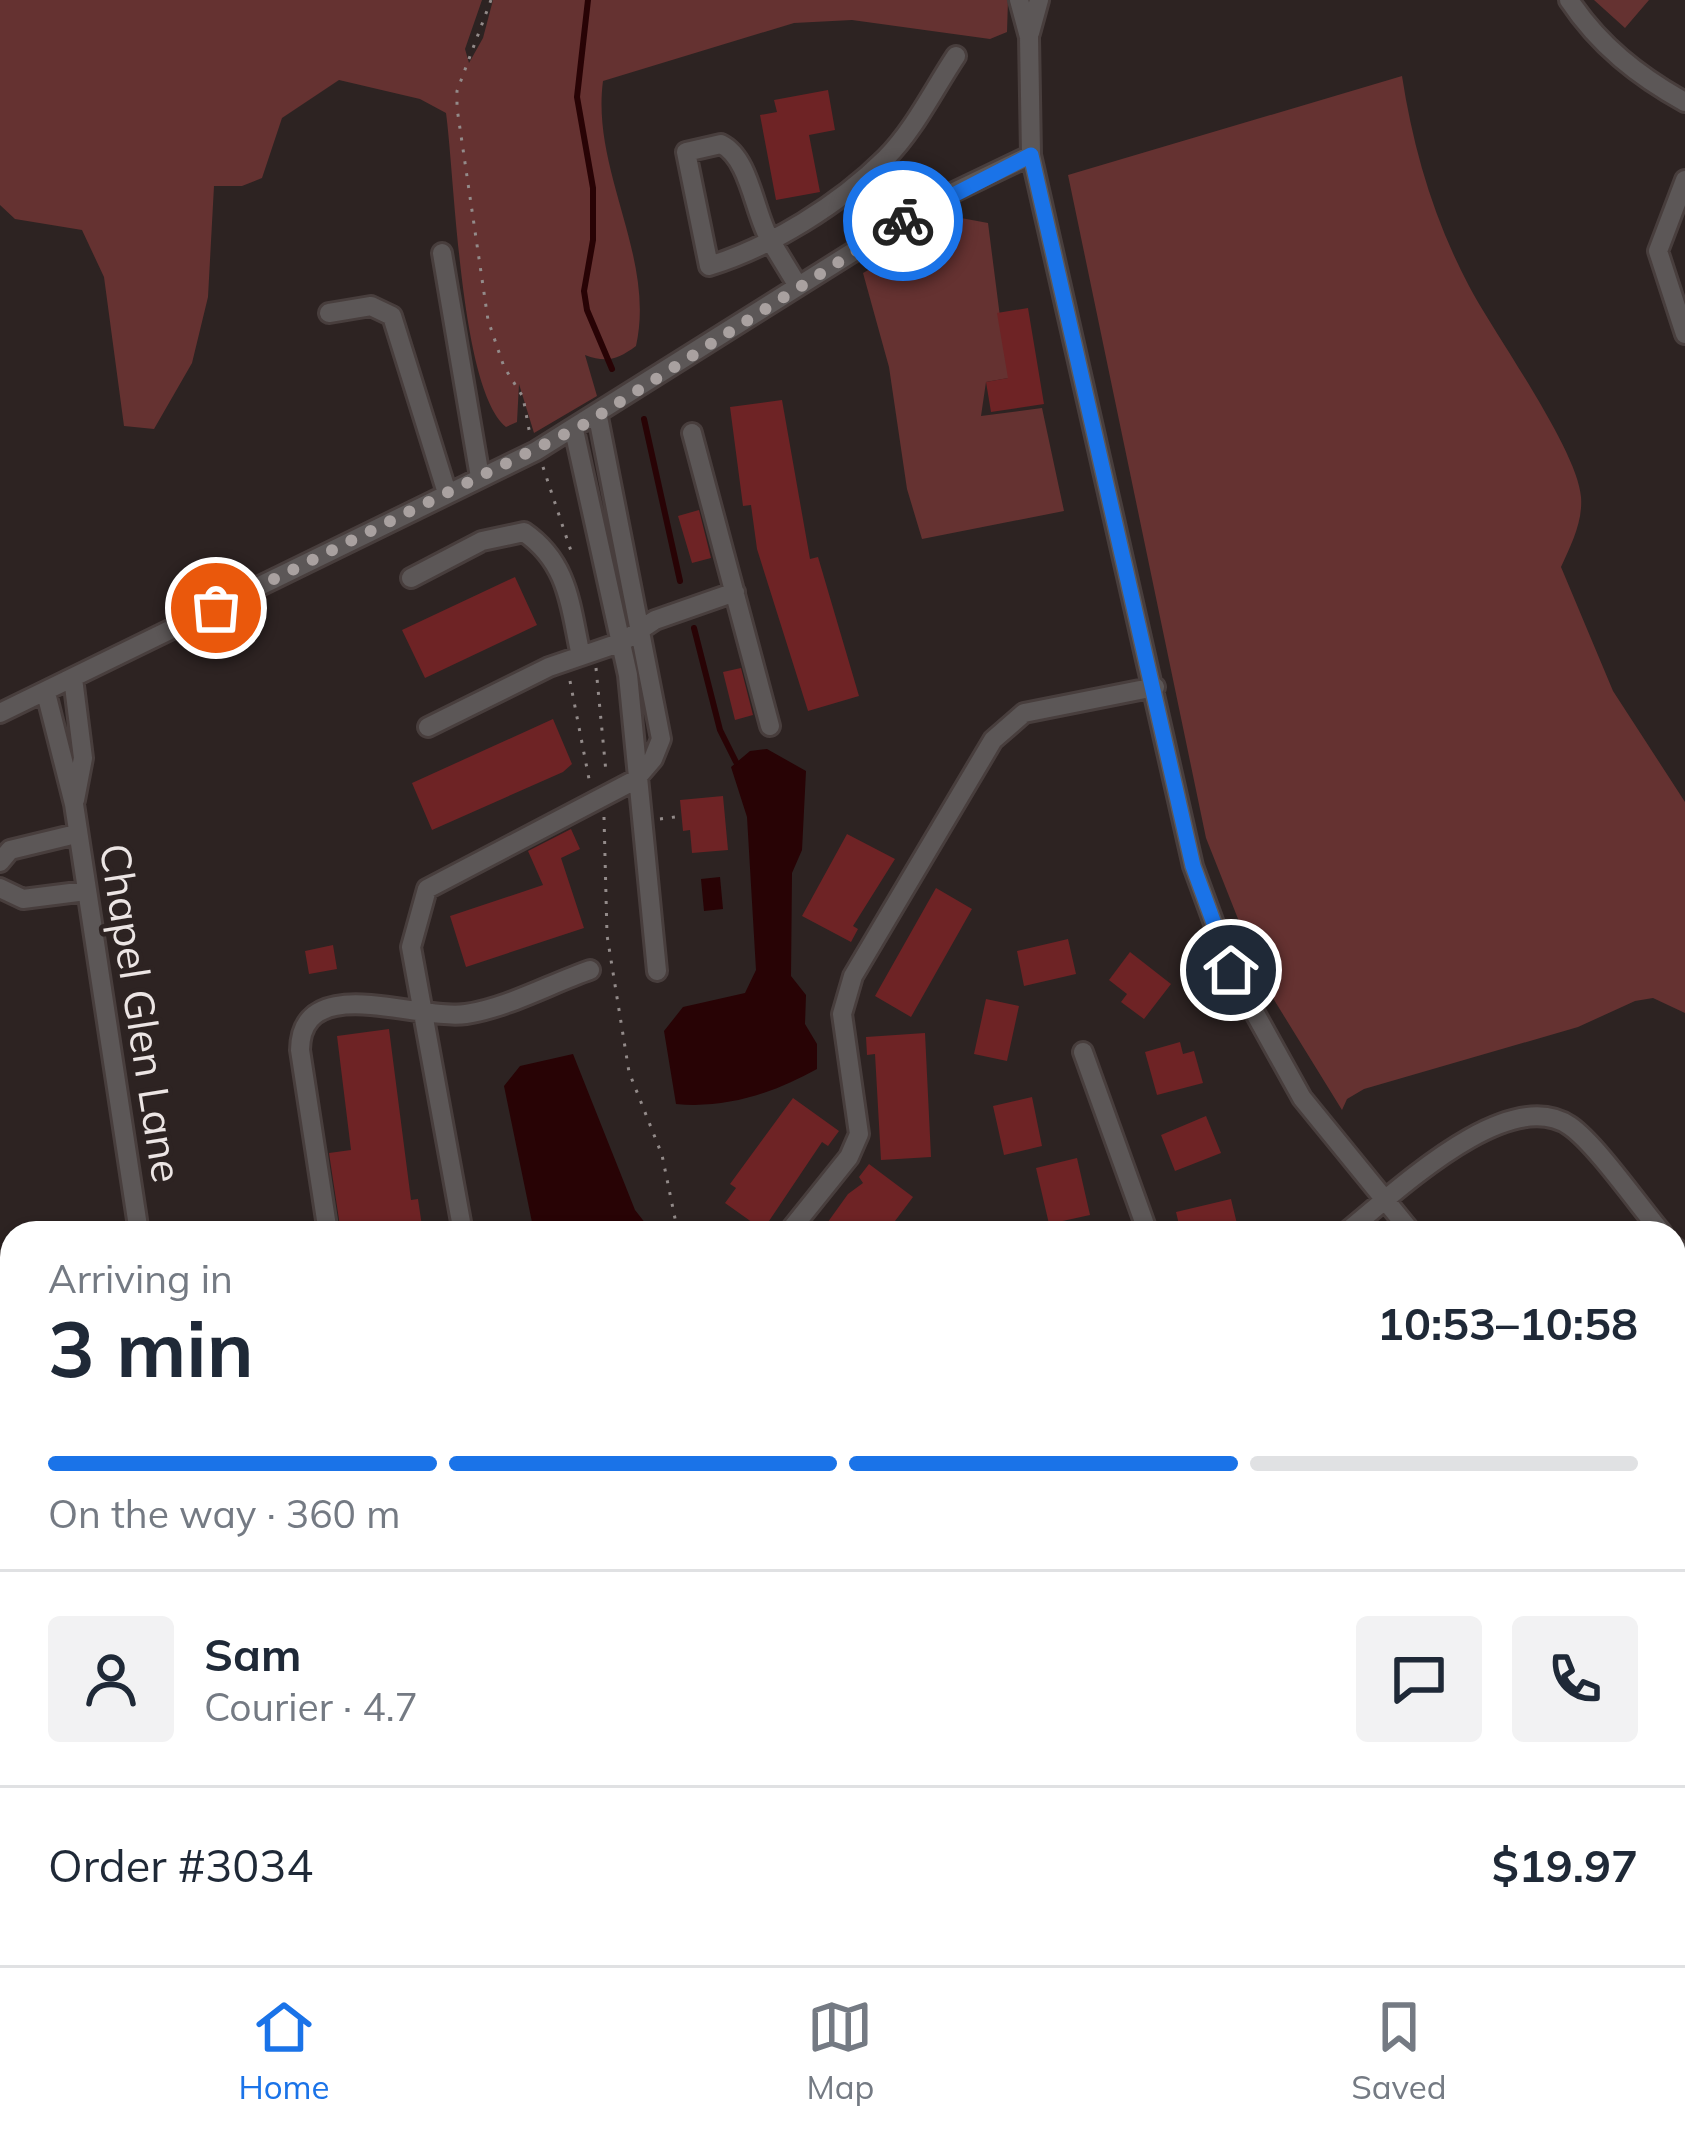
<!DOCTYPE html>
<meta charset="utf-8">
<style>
body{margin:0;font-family:Mulish,sans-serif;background:#f2f2f3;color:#1f2937;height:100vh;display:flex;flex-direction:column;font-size:45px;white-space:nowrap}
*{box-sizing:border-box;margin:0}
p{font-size:39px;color:#747a83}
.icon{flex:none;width:66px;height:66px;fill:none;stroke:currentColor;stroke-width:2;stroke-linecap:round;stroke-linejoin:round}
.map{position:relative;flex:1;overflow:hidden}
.panel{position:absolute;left:0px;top:1221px;width:1686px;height:744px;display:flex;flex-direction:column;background:#fff;border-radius:36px 36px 0 0;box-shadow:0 3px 9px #0004}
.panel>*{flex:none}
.pin{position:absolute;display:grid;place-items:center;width:102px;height:102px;color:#fff;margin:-51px;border:6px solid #fff;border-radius:50%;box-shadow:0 3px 12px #0007}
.courier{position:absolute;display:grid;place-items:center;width:120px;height:120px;margin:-60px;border:9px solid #1a73e8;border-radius:50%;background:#fff;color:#222;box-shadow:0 3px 15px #0007}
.summary em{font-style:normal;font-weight:700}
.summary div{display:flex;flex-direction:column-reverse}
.summary{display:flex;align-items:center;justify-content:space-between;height:204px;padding:0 48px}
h1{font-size:78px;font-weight:700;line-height:90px}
.bar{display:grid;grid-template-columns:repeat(4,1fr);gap:18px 12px;align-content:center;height:144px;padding:0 48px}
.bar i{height:15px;border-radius:9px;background:#e0e1e3}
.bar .on{background:#1a73e8}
.bar p{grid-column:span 4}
.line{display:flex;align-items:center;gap:30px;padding:0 48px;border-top:3px solid #e0e1e3}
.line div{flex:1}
.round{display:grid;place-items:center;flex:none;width:126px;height:126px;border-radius:12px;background:#f2f2f3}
.tab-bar{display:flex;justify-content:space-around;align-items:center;height:168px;border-top:3px solid #e0e1e3;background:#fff;font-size:33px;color:#747a83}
.tab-bar a{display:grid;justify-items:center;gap:6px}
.tab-bar .on{color:#1a73e8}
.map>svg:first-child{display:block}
</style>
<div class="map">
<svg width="1685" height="1965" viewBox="0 0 1685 1965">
<rect width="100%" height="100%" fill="#2d2322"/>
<path fill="#653231" d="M0,0h482l-17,49 4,14 14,-25 10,-38h515l-1,32 -17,7 -138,-19 -58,3 -191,58c-12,90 53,176 33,265 -19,14 -30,17 -51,9l12,41 -63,37 -15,-49 -2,38 -11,5c-46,-38 -51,-248 -60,-314l-26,-14 -81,-19 -57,38 -20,60 -20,8h-28l-6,111 -16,66 -38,66 -30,-3 -20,-149 -22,-47 -67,-11 -15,-14z
M1594,0h55l-24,28z
M1402,76c11,72 32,144 67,210 24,46 109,164 112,211 2,25 -10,48 -20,70l52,124 72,111v211l-32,-15 -18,3 -57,26 -214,62 -17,10 -5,11 -79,-128 -57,-144 -138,-663z
M961,218l27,5 17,133 14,20 -33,6 -5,34 61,-8 22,103 -142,28 -15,-50 -18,-122 -26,-94z"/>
<path fill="#280305" d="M767,749l39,22 -4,79 -10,23 -1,103 15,19 -1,29 12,20v25c-43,24 -91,40 -141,35l-12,-73 19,-24 62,-14 11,-23 -9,-153 -16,-50 19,-16z
M720,877l3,32 -19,2 -3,-32z
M573,1054l62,156 18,23 -119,-1 -30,-146 16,-20z"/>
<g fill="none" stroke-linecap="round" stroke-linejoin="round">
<path stroke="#280305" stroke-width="6" d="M588,0l-11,97 16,91v52l-9,51 3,19 25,59
M644,419l36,162
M694,628l26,102 16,32"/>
</g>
<path fill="#6e2325" d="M828,90l7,40 -26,5 11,57 -44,8 -16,-85 17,-3 -3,-12z
M1028,308l16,96 -53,8 -5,-30 22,-4 -11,-65z
M782,400l28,159 8,-2 41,139 -51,15 -51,-162 -6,-44 -8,1 -13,-99z
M699,510l12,48 -19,5 -14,-47z
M515,577l22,48 -112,53 -23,-48z
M741,668l12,47 -18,5 -12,-48z
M553,719l19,45 -9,8 -131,58 -20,-47z
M723,796l5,54 -36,3 -2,-23 -7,1 -3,-31z
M571,829l9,20 -19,9 23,70 -118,39 -16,-51 93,-31 -15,-34z
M847,834l48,25 -42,67 5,3 -7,13 -49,-26z
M936,888l36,21 -61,108 -36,-21z
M1068,939l8,35 -52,12 -7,-35z
M333,945l4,24 -28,5 -4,-23z
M1130,952l41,32 -27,35 -23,-17 6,-8 -18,-14z
M986,999l33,7 -12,55 -33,-7z
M389,1029l22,171 7,-1 5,34h-82l-12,-80 22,-3 -14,-114z
M925,1033l6,124 -50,3 -6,-106 -8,1 -1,-18z
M1180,1042l3,12 11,-3 9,32 -46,12 -12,-43z
M1032,1097l10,49 -38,9 -11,-49z
M793,1098l46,33 -11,15 -6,-4 -59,88 -38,-27 11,-15 -6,-4z
M1206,1116l15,37 -46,18 -14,-36z
M1077,1158l13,57 -41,9 -13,-56z
M869,1164l44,33 -27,36h-66l28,-39 15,-11 -4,-6z
M1231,1199l7,29 -57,5 -5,-21z"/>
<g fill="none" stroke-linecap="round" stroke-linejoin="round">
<defs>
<path id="minor" d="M1019,0l10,37 2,118 162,711 38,104 71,128 110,135
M1569,0c30,45 69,76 116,102
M1030,33l9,-33
M1685,180l-27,71 27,83
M442,253l38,224
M798,286l-28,-46c-16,-27 -20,-82 -49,-96l-35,8 23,114c62,-19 131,-62 177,-108 28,-28 48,-69 70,-102
M329,313l42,-7 21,10 55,177
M574,430l54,245 29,296
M692,433l78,293
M411,578l71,-37 42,-9c45,31 46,74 57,124
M73,678l10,80 -8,42
M46,693l28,111 65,429
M0,713l536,-262 395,-248 100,-48
M428,727l121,-60 73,-25 33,-22 80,-28
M0,862l10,-12 66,-16
M0,888l23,11 63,-8
M1083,1052l65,181
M328,1233l-28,-183c1,-80 117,-29 166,-36 41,-6 86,-31 124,-44
M463,1233l-52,-286 16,-58 208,-109 18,-21 8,-20 -63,-322
M788,1233l61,-76 10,-23 -17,-120 11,-38 140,-236 31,-27 131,-26
M1345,1233c48,-38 162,-150 225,-107 26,18 69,80 92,107
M1674,1247l11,8
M0,1393l12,-2
M1674,1643l11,55
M0,1865l12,17
M441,1953l2,12
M578,1953l1,12
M711,1953l2,12"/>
</defs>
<use href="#minor" stroke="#483e3d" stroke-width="24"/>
<path stroke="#938b8a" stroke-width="3" stroke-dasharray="3 9" stroke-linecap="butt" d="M491,0l-34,91v17l31,212 16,47 19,30 7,38
M543,467l29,87
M596,668l10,104
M570,681l20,103
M604,817l3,118 22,137 33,83 16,78
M660,819l22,-3
M24,1953l1,12
M337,1953l13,12
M772,1953l4,12
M272,1965l15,-12"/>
<use href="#minor" stroke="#5c5757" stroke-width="18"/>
</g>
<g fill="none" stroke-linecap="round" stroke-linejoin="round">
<path stroke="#a9a1a0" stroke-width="12" stroke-dasharray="0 21.6" d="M216,608l371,-185 316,-202"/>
<path stroke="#1a73e8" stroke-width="15" d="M903,221l128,-66 162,711 38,104"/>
</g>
<g text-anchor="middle" stroke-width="9" stroke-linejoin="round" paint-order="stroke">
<g font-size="42" fill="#ece5e4" stroke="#2d2322">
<text transform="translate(141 1013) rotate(81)" y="15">Chapel Glen Lane</text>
</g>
</g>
</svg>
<div class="pin" style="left:216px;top:608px;background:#ea580c"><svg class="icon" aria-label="bag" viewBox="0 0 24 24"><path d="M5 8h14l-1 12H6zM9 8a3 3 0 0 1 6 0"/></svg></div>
<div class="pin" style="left:1231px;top:970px;background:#1f2937"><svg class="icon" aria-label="home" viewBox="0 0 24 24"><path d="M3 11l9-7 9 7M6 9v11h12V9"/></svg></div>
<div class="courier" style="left:903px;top:221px"><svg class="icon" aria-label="bike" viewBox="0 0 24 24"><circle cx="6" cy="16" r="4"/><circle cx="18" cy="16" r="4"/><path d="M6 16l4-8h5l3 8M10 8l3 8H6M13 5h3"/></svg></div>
<section class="panel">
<div class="summary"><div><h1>3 min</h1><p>Arriving in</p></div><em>10:53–10:58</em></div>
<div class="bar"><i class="on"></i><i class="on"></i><i class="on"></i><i></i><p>On the way · 360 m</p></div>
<div class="line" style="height:216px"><a class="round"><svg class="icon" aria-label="person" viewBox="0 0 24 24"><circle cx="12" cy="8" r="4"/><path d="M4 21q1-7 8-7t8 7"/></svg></a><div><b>Sam</b><p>Courier · 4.7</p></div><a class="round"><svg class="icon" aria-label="chat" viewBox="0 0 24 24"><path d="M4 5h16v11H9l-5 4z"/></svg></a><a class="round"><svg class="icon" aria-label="phone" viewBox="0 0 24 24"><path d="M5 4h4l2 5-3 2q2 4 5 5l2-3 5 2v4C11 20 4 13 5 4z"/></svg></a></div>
<div class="line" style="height:156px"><div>Order #3034</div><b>$19.97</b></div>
</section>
</div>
<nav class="tab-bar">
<a class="on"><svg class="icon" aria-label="home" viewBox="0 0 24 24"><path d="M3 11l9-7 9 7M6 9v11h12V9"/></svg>Home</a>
<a><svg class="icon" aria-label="map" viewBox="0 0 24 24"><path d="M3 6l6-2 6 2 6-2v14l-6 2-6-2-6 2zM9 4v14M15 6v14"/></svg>Map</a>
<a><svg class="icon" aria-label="saved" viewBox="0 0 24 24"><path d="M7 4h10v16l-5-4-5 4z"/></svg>Saved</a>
</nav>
